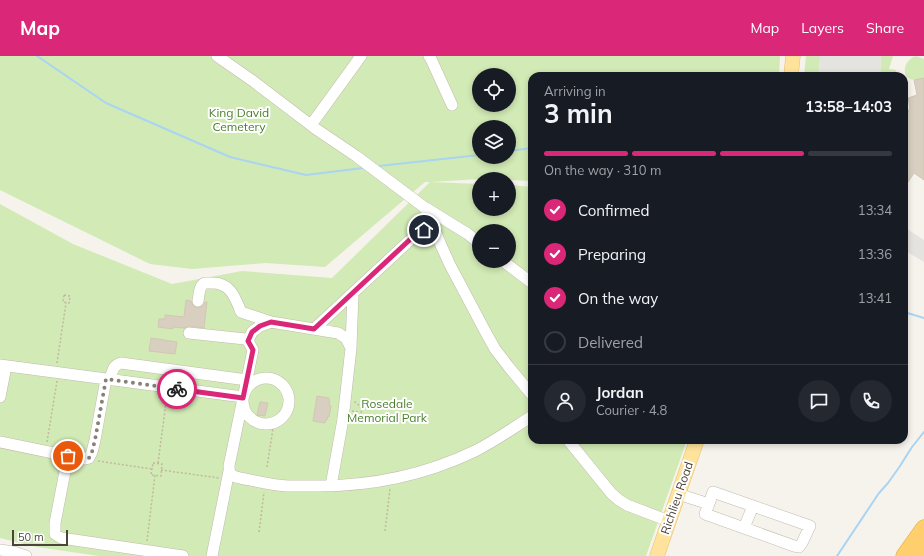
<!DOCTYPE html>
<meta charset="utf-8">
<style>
body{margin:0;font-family:Mulish,sans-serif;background:#242831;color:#f1f3f6;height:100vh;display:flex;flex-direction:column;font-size:15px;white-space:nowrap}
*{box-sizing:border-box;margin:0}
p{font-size:13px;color:#9ea1a6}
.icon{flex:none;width:22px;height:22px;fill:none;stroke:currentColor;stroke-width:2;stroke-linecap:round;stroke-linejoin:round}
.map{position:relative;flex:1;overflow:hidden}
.side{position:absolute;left:528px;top:16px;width:380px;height:372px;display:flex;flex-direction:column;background:#171b24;border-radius:12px;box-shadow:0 2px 6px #0003}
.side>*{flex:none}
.fabs{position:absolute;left:472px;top:12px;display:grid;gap:8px}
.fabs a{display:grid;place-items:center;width:44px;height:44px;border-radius:50%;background:#171b24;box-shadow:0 2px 6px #0003;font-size:20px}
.scale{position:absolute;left:12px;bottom:10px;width:56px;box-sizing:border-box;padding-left:4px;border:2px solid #4b4439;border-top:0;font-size:11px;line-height:14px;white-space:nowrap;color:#4b4439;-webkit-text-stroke:3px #fff;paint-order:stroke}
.pin{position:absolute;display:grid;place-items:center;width:34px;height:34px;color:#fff;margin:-17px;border:2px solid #fff;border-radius:50%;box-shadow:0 1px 4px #0007}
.courier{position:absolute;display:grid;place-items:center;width:40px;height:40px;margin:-20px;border:3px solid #db2777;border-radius:50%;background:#fff;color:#222;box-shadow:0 1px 5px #0007}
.summary em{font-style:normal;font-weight:700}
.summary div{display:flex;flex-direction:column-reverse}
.summary{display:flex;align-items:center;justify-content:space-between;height:68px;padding:0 16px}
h1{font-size:26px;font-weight:700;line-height:30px}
.bar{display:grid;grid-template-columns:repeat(4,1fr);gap:6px 4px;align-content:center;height:48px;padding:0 16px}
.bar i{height:5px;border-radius:3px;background:#363941}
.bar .on{background:#db2777}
.bar p{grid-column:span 4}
.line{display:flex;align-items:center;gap:10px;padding:0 16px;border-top:1px solid #363941}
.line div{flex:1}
.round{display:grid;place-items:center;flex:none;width:42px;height:42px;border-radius:21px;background:#242831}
ol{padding:0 16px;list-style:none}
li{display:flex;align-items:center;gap:12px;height:44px}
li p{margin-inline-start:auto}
li .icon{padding:4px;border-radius:50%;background:#db2777;color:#fff;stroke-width:4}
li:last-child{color:#9ea1a6}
li i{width:22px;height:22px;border:2px solid #363941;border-radius:50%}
header{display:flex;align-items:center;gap:24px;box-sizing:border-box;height:56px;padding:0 20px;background:#db2777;color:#fff}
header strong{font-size:19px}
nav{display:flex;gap:22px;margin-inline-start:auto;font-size:14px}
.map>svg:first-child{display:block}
</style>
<header>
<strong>Map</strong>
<nav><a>Map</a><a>Layers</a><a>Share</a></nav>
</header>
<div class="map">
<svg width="924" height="500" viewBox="0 0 924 500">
<rect width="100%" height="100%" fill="#f6f3ec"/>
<path fill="#d2eab5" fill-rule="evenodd" d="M0,0h780l-1,20h-247v105l-23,-1v-1h-30l-48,3 48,2v25h30v-24l23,2v253h155l-41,116h-547l-62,-9 -37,-9v-334l73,40 99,40 70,-13 90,7 98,-96h-5l-100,85 -59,-4 -74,6 -42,-5 -150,-74zM479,19h30v30h-30zM479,71h30v30h-30zM479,175h30v30h-30z
M806,0h14l-1,20h-15z
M881,0h12l-4,13 7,1 1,5 -1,1h-16z
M916,0l8,3v20c-3,0 -7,2 -10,1 -14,-2 -11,-20 2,-24z"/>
<path fill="#e5e3e0" d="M820,0h61l-1,20h-61z
M904,171l20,13v22l-20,-12z"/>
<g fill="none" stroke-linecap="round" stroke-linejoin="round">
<path stroke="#a9d4f2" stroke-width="2" d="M37,0l69,47 124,54 76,18 57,-7
M509,95l23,-3
M379,110l100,-11
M904,256l20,6
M837,500l42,-63 9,-10 12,-17 12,-19 12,-15"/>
</g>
<path fill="#d8cfc1" stroke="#d3c7b4" d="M924,22v102l-10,-7 -10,15v-70l6,-10 -2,-10 9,-3 -3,-15z
M186,244l5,1 2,5 4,2 4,-1 3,-2 1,-3h2l-3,26 -15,-2 -5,2 -11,-1v2l-15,-2 1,-8h6v-4l19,2z
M151,282l26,4 -2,12 -26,-3z
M317,340l12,2v3h1l-1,5h2l-2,11 -1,-1 -1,4h-1l-1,3 -12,-2z
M260,346l8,1 -3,13 -8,-1z"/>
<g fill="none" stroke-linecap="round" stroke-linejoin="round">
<defs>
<path id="minor" d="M217,0l36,25 63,48 40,27 68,51 4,5 12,31 10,22 35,66 10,18 13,17 24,29
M429,0l2,3 21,46
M311,69l50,-69
M426,152l42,26 11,9
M503,205l29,22
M198,245c1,-5 1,-16 7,-18 2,0 4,0 6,0 19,-1 24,14 30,29l30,10
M314,273l109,-101 8,-10
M189,277l56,6 3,2 5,9 -24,116c0,9 3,10 11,12 16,3 32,7 48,8 7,0 14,0 21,0 57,1 114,-10 166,-35 20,-10 38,-23 57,-35
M248,285l4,-9 8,-6 11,-4 67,11 8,5 5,10 -8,71 -12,67
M351,291l2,-54
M0,309l243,32
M243 345a23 23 0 1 1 46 0a23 23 0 1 1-46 0Z
M114,324l-3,-5c2,-6 3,-10 10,-12l126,17
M0,341l6,-31
M568,384l43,53 8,7 8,5 42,16
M0,386l68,14 -13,67v11l6,4 122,18
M68,400l16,3 5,-1 3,-6 3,-12 11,-61
M678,438l31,10 -4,10 89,32 5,1 3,-4 8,-17 -97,-34 -4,12
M744,472l9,-22
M0,494l14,2 12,4
M212,500l17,-85"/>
<path id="major" d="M791,20l2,-20
M657,500l40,-116"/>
<path id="highway" d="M904,500l20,-28
M918,500l6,-8"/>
</defs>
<use href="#minor" stroke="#c2bbae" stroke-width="12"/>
<use href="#major" stroke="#e6c16a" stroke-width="15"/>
<use href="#highway" stroke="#e0a43c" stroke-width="17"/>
<path stroke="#c4b79f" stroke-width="1.5" stroke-dasharray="2 2" stroke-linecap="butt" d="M64,239l6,1 -1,7 -6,-1z
M57,307l9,-60
M352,355l8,1
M353,365c11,-4 11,-15 0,-20
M47,386l10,-61
M98,405l54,8
M153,407l9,1 -1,12 -10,-1z
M158,407l9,-68
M267,411l7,-45
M161,414l58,8
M385,475l5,-42
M259,476l5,-40
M147,485l8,-66"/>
<use href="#minor" stroke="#fff" stroke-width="11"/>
<use href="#major" stroke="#ffe39c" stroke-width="14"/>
<use href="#highway" stroke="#ffcf6e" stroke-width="16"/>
</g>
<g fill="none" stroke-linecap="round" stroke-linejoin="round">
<path stroke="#878178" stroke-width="4" stroke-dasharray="0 7.2" d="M68,400l16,3 5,-1 3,-6 3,-12 11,-61 71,10"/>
<path stroke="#db2777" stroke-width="5" d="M177,333l66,9 10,-48 -5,-9 4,-9 8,-6 11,-4 43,7 103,-96 7,-3"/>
</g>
<g text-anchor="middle" stroke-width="4" stroke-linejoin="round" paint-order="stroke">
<g font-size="12" fill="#4a7f2a" stroke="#fff">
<text x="239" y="61">King David<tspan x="239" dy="14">Cemetery</tspan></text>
<text x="387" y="352">Rosedale<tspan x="387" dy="14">Memorial Park</tspan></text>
</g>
<g font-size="12" fill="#4b4439" stroke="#fff">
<text transform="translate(677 442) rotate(-71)" y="4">Richlieu Road</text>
</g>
</g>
</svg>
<div class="fabs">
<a><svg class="icon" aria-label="locate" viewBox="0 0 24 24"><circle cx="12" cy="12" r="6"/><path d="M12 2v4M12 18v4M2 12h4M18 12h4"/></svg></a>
<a><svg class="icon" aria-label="layers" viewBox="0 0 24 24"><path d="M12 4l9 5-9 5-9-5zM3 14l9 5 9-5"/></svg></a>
<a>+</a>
<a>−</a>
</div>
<div class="scale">50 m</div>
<div class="pin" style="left:68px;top:400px;background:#ea580c"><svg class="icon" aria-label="bag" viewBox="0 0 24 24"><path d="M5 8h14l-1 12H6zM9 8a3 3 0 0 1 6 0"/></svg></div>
<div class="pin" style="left:424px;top:174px;background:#1f2937"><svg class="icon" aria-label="home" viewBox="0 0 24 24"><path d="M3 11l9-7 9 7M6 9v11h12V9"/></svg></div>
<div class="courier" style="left:177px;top:333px"><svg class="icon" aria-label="bike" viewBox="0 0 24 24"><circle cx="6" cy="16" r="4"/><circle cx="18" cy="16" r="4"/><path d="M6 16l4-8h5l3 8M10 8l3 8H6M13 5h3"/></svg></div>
<section class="side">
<div class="summary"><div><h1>3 min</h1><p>Arriving in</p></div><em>13:58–14:03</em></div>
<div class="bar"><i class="on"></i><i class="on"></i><i class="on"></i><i></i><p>On the way · 310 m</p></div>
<ol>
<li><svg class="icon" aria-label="check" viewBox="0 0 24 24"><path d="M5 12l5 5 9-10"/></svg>Confirmed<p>13:34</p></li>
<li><svg class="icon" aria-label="check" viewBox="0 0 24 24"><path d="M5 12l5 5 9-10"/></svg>Preparing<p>13:36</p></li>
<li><svg class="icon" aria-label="check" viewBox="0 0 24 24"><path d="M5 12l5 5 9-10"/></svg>On the way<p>13:41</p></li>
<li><i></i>Delivered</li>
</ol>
<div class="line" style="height:72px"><a class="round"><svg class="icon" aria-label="person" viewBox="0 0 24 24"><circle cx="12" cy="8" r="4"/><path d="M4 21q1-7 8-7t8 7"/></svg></a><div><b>Jordan</b><p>Courier · 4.8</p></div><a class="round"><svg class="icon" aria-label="chat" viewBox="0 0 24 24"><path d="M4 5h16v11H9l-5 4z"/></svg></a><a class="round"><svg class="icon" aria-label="phone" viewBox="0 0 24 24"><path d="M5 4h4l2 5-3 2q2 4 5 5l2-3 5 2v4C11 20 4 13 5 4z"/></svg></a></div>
</section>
</div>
